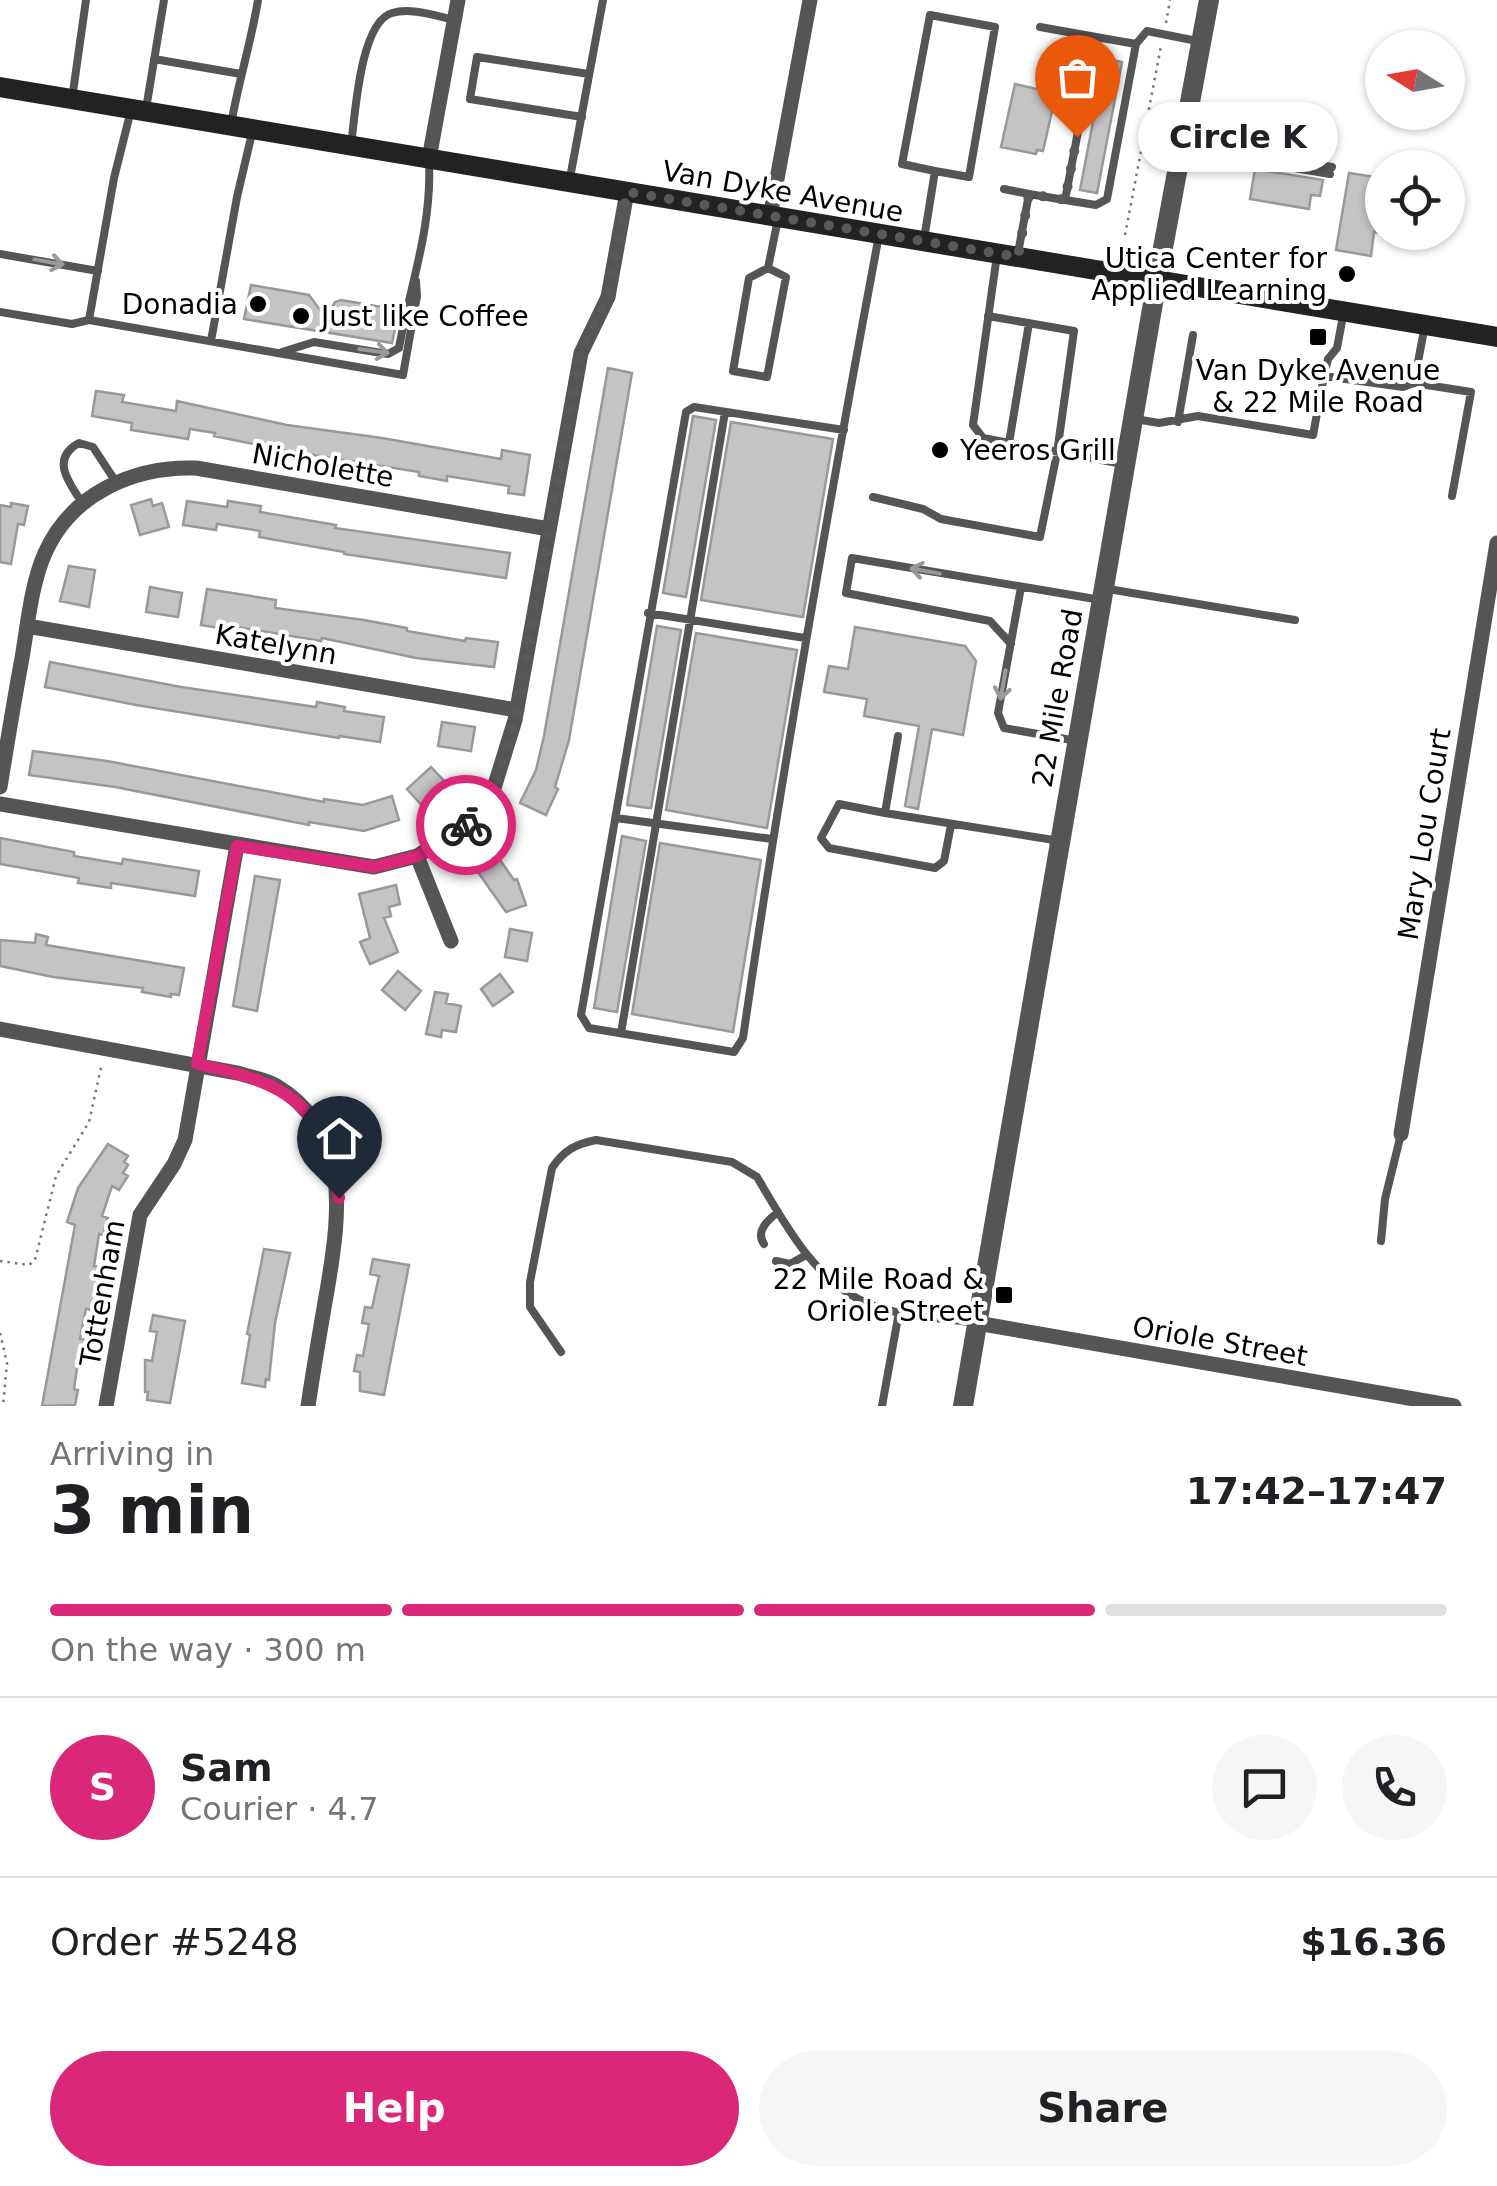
<!DOCTYPE html>
<meta charset="utf-8">
<style>
body{margin:0;font-family:"DejaVu Sans",sans-serif;background:#f6f6f6;color:#202124;height:100vh;display:flex;flex-direction:column;font-size:38px;white-space:nowrap}
*{box-sizing:border-box;margin:0}
p{font-size:32px;color:#757577}
.icon{flex:none;width:55px;height:55px;fill:none;stroke:currentColor;stroke-width:2;stroke-linecap:round;stroke-linejoin:round}
.map{position:relative;height:1406px;overflow:hidden}
.sheet{display:flex;flex-direction:column;background:#fff;flex:1}
.sheet>*{flex:none}
.needle{width:65px;rotate:281deg}
.tools{position:absolute;left:1365px;top:30px;display:grid;gap:20px}
.tools a{display:grid;place-items:center;width:100px;height:100px;border-radius:50%;background:#fff;box-shadow:0 2px 8px #0004;font-size:50px}
.pin{position:absolute;display:grid;place-items:center;width:85px;height:85px;color:#fff;margin:-102px -42px;border-radius:50% 50% 50% 0;rotate:-45deg;box-shadow:0 0 10px #0007}
.pin .icon{rotate:45deg}
.courier{position:absolute;display:grid;place-items:center;width:100px;height:100px;margin:-50px;border:8px solid #db2777;border-radius:50%;background:#fff;color:#222;box-shadow:0 2px 12px #0007}
.bubble{position:absolute;height:70px;border-radius:35px;background:#fff;box-shadow:0 2px 8px #0004;font-size:32px;font-weight:600;line-height:70px;text-align:center}
.headline em{font-style:normal;font-weight:600}
.headline div{display:flex;flex-direction:column-reverse}
.headline{display:flex;align-items:center;justify-content:space-between;height:170px;padding:0 50px}
h1{font-size:65px;font-weight:600;line-height:75px}
.bar{display:grid;grid-template-columns:repeat(4,1fr);gap:15px 10px;align-content:center;height:120px;padding:0 50px}
.bar i{height:12px;border-radius:8px;background:#e0e0e0}
.bar .selected{background:#db2777}
.bar p{grid-column:span 4}
.line{display:flex;align-items:center;gap:25px;padding:0 50px;border-top:2px solid #e0e0e0}
.line div{flex:1}
.round{display:grid;place-items:center;flex:none;width:105px;height:105px;border-radius:52px;background:#f6f6f6}
.action{display:flex;gap:20px;margin-top:auto;padding:20px 50px}
.action a{flex:1;height:115px;border-radius:60px;background:#db2777;color:#fff;font-size:40px;font-weight:600;line-height:115px;text-align:center}
.action a+a{background:#f6f6f6;color:#202124}
.map>svg:first-child{display:block}
</style>
<div class="map">
<svg width="1497" height="1406" viewBox="0 0 1497 1406">
<rect width="100%" height="100%" fill="#fff"/>
<path fill="#c4c4c4" stroke="#999" stroke-width="2.5" d="M1105,59l17,3 -25,131 -17,-3z
M1015,84l35,8 -2,4 7,2 -12,53 -6,-1 -1,4 -35,-7z
M1255,169l68,11 -3,16 -9,-1 -2,14 -59,-10z
M1349,173l33,5v55l-8,-1 -3,24 -35,-6z
M251,285l58,10 17,23 9,-16 6,-2 58,10 -7,33 -148,-24z
M608,368l24,5 -63,367 -14,47 3,2 -12,26 -26,-12 16,-33 8,-34z
M96,391l28,4 -2,7 54,9 1,-10 110,24 95,13 119,21 1,-9 28,5 -6,40 -16,-2 1,-7 -62,-10v5l-28,-5v-4l-131,-21 -74,-15 1,-3 -25,-4 -2,10 -57,-9 1,-7 -40,-7z
M693,416l23,4 -30,177 -23,-4z
M731,422l102,17 -30,178 -102,-17z
M151,499l2,7 9,-3 7,24 -29,8 -9,-30z
M187,501l40,6 1,-6 33,5 -1,6 76,13 -1,3 175,25 -4,25 -162,-24v-2l-85,-15 1,-6 -43,-7 -1,6 -33,-5z
M11,503l17,3 -4,19 -6,-1 -7,40 -11,-2v-57l11,2z
M69,566l26,4 -6,37 -29,-6z
M150,587l32,6 -4,24 -32,-5z
M207,589l69,11 -1,8 89,12 43,8v3l58,10 1,-3 32,4 -4,25 -78,-9 -94,-20 -1,3 -90,-15v4l-30,-5z
M657,626l24,4 -30,178h-3l-21,-3z
M855,627l110,19 11,15 -13,74 -31,-6 -14,80 -13,-3 14,-80 -55,-10 3,-17 -43,-7 5,-26 19,3z
M696,633l101,17 -30,178 -101,-18z
M50,662l131,25 135,20 1,-5 28,5 -1,4 40,6 -4,25 -41,-6v2l-203,-33 -91,-18z
M442,722l33,5 -4,24 -33,-5z
M33,751l74,10 217,41v-3l39,6 29,-9 7,24 -35,11 -55,-9v3l-194,-38 -86,-12z
M431,767l17,18 -24,23 -17,-19z
M622,836l24,5 -29,171 -23,-4z
M0,838l74,14v4l48,8 1,-5 76,12 -4,25 -84,-13v5l-33,-5 1,-5 -79,-14z
M660,843l101,17 -28,172 -101,-18z
M489,844l25,36 3,-1 9,26 -20,7 -38,-54z
M255,876l25,4 -23,131 -24,-5z
M396,885l4,19 -11,3 2,9 -7,2 14,34 -28,12 -10,-22 10,-4 -11,-44z
M510,929l22,4 -5,28 -22,-4z
M36,934l12,3 -2,8 138,23 -5,27 -8,-1v3l-29,-5 1,-4 -90,-11 -53,-11v-26l35,3z
M398,971l23,20 -16,19 -23,-20z
M500,974l13,18 -20,14 -12,-17z
M435,992l13,2 -2,9 15,3 -5,26 -14,-2 -1,7 -15,-3z
M108,1144l20,12 -4,6 4,3 -5,8 5,3 -9,14 -7,-4 -10,30 6,2 -5,17 -4,-1 -5,32 5,1 -7,43 -6,-1 -6,30 7,1 -3,16 -5,-1 -5,34 4,1 -3,15 -33,1 33,-181 -8,-3 11,-34z
M264,1249l26,4 -15,70 -6,57 -3,-1 -1,8 -23,-4 8,-48 -3,-1z
M373,1259l36,6 -25,130 -24,-4v-19l-6,-1 3,-16 6,1 6,-32 -7,-1 3,-16 7,1 7,-32 -9,-2z
M153,1315l32,6 -15,82 -23,-3 1,-8h-3v-32l7,1 5,-29 -7,-1z"/>
<g fill="none" stroke-linecap="round" stroke-linejoin="round">
<path stroke="#777" stroke-width="2.5" stroke-dasharray="2.5 5" stroke-linecap="butt" d="M1166,23l4,-23
M1125,235l36,-189
M0,1261l29,4 6,-5 21,-84 33,-54 13,-59
M0,1333l7,30 -4,43"/>
<path stroke="#555" stroke-width="8" d="M1040,27l56,10
M154,59l87,15
M72,99l14,-99
M146,109l18,-109
M582,117l-112,-18 7,-42 112,17
M231,125c7,-42 20,-82 27,-125
M351,146c4,-30 9,-124 41,-133 19,-6 44,3 63,7
M1242,151l90,16
M1241,159l89,15
M570,178l33,-178
M1004,189l25,5
M1065,200l31,5 11,-6 29,-155
M924,239l11,-68 -33,-7 28,-149 65,12 -26,150 -34,-6
M1018,253l11,-59 36,6 31,-163 40,7 11,-13 50,10
M0,254l98,17
M997,255l-24,170 10,13 140,26
M768,268l18,9 -19,100 -34,-6 16,-93z
M768,268l10,-49
M0,312l72,12 17,-4 25,-142 17,-68
M1343,316l-6,32 -9,11 -4,17 79,11 11,-4 11,-58
M89,320l314,55 14,-79 -1,-15
M211,341l26,-144 16,-68
M282,352l32,-10 74,12 11,-6c11,-62 33,-120 30,-185
M1414,383l57,9 -19,104
M1135,419l24,4 39,-7 115,19 11,-59
M1178,422l15,-87
M844,430l-150,-23 -8,5 -105,603 8,13 145,24 9,-14c39,-269 86,-536 136,-803
M1009,443l20,-120
M873,497l50,12 18,10 99,18 17,-84 17,-122 -86,-15
M83,504c-13,-20 -34,-45 -4,-61l14,4 23,35
M1021,587l-23,126 6,15 73,13
M1108,589l187,31
M648,613l157,25
M1011,644l-21,-23 -144,-28 6,-35 249,42
M898,736l-13,77 175,28
M885,813l-46,-9 -18,34 8,10 106,20 9,-7 7,-36
M616,818l156,21
M621,1033l104,-621
M1381,1241l4,-42 16,-65
M764,1244c-9,-13 4,-24 14,-32
M776,1261l14,3 16,-9
M561,1352l-31,-45v-25l22,-114c12,-18 24,-24 44,-28l136,22 25,15c28,47 58,105 112,127 33,13 73,14 108,19
M882,1406l17,-94"/>
<path stroke="#555" stroke-width="15" d="M429,159l29,-159
M770,217l40,-217
M27,626l490,84
M0,787c7,-43 14,-86 22,-129 6,-35 9,-73 23,-105 27,-60 89,-87 151,-85l353,61
M0,804l374,63 43,-11 50,-31 27,-37 21,-68 66,-367 27,-56 19,-105
M417,856l34,85
M0,1029l238,44c12,4 26,6 37,12 76,45 65,127 53,200 -7,40 -14,81 -20,121
M1401,1134l96,-591
M977,1323l477,83
M106,1406l34,-191 34,-51 11,-24 52,-295"/>
<path stroke="#555" stroke-width="20" d="M963,1406l194,-1126 52,-280"/>
<path stroke="#222" stroke-width="20" d="M0,87l1497,250"/>
</g>
<defs><path id="oneway-shaft" d="M-6 0H5M1.5-3L5.5 0L1.5 3" fill="none" stroke-width="1.6" stroke-linecap="round" stroke-linejoin="round" transform="scale(2.5)"/></defs>
<g stroke="#999">
<use href="#oneway-shaft" transform="translate(49 262) rotate(10)"/>
<use href="#oneway-shaft" transform="translate(374 351) rotate(8)"/>
<use href="#oneway-shaft" transform="translate(925 571) rotate(-170)"/>
<use href="#oneway-shaft" transform="translate(1003 685) rotate(100)"/>
</g>
<g fill="none" stroke-linecap="round" stroke-linejoin="round">
<path stroke="#595959" stroke-width="10" stroke-dasharray="0 18" d="M466,825l28,-37 21,-68 66,-368 27,-55 19,-105 391,65 11,-63 36,6 12,-63"/>
<path stroke="#db2777" stroke-width="12" d="M339,1198c-15,-96 -52,-115 -142,-134l40,-218 137,21 44,-11 48,-31"/>
</g>
<g fill="#000" stroke="#fff" stroke-width="4">
<circle cx="1347" cy="274" r="10"/>
<circle cx="258" cy="304" r="10"/>
<circle cx="301" cy="316" r="10"/>
<rect x="1308" y="327" width="20" height="20" rx="5"/>
<circle cx="940" cy="450" r="10"/>
<rect x="994" y="1285" width="20" height="20" rx="5"/>
</g>
<g text-anchor="middle" stroke-width="8" stroke-linejoin="round" paint-order="stroke">
<g font-size="28" fill="#000" stroke="#fff">
<text transform="translate(783 191) rotate(10)" y="10">Van Dyke Avenue</text>
<text transform="translate(323 465) rotate(10)" y="10">Nicholette</text>
<text transform="translate(276 644) rotate(10)" y="10">Katelynn</text>
<text transform="translate(1057 698) rotate(-80)" y="10">22 Mile Road</text>
<text transform="translate(1424 834) rotate(-81)" y="10">Mary Lou Court</text>
<text transform="translate(102 1293) rotate(-80)" y="10">Tottenham</text>
<text transform="translate(1220 1341) rotate(10)" y="10">Oriole Street</text>
</g>
<g font-size="28" fill="#000" stroke="#fff" text-anchor="end">
<text x="1327" y="268">Utica Center for<tspan x="1327" dy="32">Applied Learning</tspan></text>
<text x="238" y="314">Donadia</text>
<text x="321" y="326" text-anchor="start">Just like Coffee</text>
<text x="1318" y="380" text-anchor="middle">Van Dyke Avenue<tspan x="1318" dy="32">&amp; 22 Mile Road</tspan></text>
<text x="960" y="460" text-anchor="start">Yeeros Grill</text>
<text x="984" y="1289">22 Mile Road &amp;<tspan x="984" dy="32">Oriole Street</tspan></text>
</g>
</g>
</svg>
<div class="tools">
<a><svg class="needle" viewBox="-14 -14 28 28"><path d="M0-13l5 13h-10z" fill="#e53935"/><path d="M0 13l5-13h-10z" fill="#757577"/></svg></a>
<a><svg class="icon" aria-label="locate" viewBox="0 0 24 24"><circle cx="12" cy="12" r="6"/><path d="M12 2v4M12 18v4M2 12h4M18 12h4"/></svg></a>
</div>
<div class="pin" style="left:1077px;top:137px;background:#ea580c"><svg class="icon" aria-label="bag" viewBox="0 0 24 24"><path d="M5 8h14l-1 12H6zM9 8a3 3 0 0 1 6 0"/></svg></div>
<div class="pin" style="left:339px;top:1198px;background:#1f2937"><svg class="icon" aria-label="home" viewBox="0 0 24 24"><path d="M3 11l9-7 9 7M6 9v11h12V9"/></svg></div>
<div class="courier" style="left:466px;top:825px"><svg class="icon" aria-label="bike" viewBox="0 0 24 24"><circle cx="6" cy="16" r="4"/><circle cx="18" cy="16" r="4"/><path d="M6 16l4-8h5l3 8M10 8l3 8H6M13 5h3"/></svg></div>
<div class="bubble" style="left:1138px;top:102px;width:200px">Circle K</div>
</div>
<section class="sheet">
<div class="headline"><div><h1>3 min</h1><p>Arriving in</p></div><em>17:42–17:47</em></div>
<div class="bar"><i class="selected"></i><i class="selected"></i><i class="selected"></i><i></i><p>On the way · 300 m</p></div>
<div class="line" style="height:180px"><b class="round" style="background:#db2777;color:#fff">S</b><div><b>Sam</b><p>Courier · 4.7</p></div><a class="round"><svg class="icon" aria-label="chat" viewBox="0 0 24 24"><path d="M4 5h16v11H9l-5 4z"/></svg></a><a class="round"><svg class="icon" aria-label="phone" viewBox="0 0 24 24"><path d="M5 4h4l2 5-3 2q2 4 5 5l2-3 5 2v4C11 20 4 13 5 4z"/></svg></a></div>
<div class="line" style="height:130px"><div>Order #5248</div><b>$16.36</b></div>
<div class="action"><a>Help</a><a>Share</a></div>
</section>
